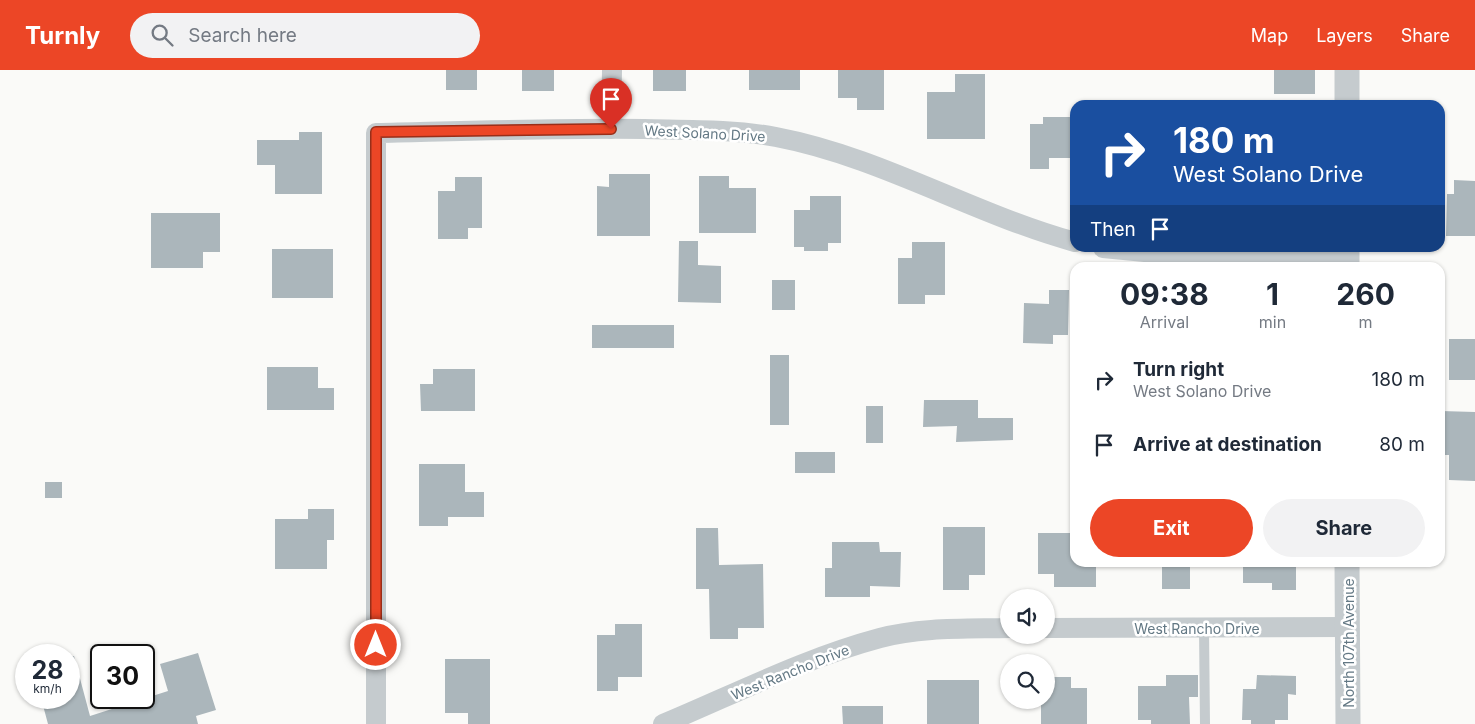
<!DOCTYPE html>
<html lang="en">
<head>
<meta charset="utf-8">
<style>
	:root { --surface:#fff; --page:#f2f2f3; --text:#1f2937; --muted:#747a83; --accent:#ec4626 }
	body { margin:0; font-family:Inter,sans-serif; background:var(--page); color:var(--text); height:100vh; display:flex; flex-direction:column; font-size:19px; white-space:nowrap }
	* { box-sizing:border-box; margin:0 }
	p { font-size:16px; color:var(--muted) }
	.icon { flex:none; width:28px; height:28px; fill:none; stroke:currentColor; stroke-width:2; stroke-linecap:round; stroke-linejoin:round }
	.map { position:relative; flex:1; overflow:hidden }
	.side { position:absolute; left:1070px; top:192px; width:375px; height:305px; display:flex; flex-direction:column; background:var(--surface); border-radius:15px; box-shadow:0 1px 4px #0004 }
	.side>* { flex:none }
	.hud { position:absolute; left:1070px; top:30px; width:375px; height:152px; border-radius:15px; box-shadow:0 1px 4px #0004; background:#1a4fa0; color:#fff; overflow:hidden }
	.controls { position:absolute; left:1000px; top:519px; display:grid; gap:10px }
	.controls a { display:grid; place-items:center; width:55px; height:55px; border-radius:50%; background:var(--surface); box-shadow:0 1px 4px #0004; font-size:25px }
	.speed { position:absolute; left:15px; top:574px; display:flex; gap:10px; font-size:25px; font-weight:700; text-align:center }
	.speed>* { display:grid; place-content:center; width:65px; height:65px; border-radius:50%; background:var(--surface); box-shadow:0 1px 4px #0004; line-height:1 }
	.speed small { font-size:12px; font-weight:400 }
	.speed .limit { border:2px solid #111; border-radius:8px; background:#fff; color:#111 }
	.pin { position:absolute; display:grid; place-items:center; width:42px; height:42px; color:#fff; margin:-51px -21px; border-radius:50% 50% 50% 0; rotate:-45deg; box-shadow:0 0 5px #0007 }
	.pin .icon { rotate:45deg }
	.me { position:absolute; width:55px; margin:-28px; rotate:0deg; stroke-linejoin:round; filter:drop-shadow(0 0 4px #0008) }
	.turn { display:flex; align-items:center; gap:18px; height:105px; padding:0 20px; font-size:22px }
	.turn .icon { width:65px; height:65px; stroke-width:2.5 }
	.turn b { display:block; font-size:35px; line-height:42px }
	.then { display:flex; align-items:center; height:48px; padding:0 20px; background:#0003; gap:10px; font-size:19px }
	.eta { display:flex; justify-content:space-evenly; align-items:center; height:85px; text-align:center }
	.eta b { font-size:30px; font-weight:700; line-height:35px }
	.primary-button { display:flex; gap:10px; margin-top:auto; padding:10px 20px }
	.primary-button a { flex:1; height:58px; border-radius:30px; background:var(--accent); color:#fff; font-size:20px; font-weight:700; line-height:58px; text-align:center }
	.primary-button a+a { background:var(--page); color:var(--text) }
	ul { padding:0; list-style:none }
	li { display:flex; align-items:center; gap:15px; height:65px; padding:0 20px }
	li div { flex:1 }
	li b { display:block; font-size:19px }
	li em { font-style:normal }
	header { display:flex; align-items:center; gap:30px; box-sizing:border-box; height:70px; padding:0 25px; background:var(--accent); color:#fff }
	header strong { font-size:24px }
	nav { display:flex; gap:28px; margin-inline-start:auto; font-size:18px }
	.search { width:350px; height:45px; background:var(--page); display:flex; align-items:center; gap:12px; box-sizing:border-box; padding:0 18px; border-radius:28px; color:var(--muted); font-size:19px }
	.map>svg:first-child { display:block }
	.building { fill:#abb6bb }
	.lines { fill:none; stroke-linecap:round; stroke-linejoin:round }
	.service { stroke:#c5cbce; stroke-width:10 }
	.minor { stroke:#c5cbce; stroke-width:20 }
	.tertiary { stroke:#c5cbce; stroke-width:25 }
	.route-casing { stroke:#992e19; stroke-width:12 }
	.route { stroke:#ec4626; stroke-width:9 }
	.labels { text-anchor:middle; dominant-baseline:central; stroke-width:5; stroke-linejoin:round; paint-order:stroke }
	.street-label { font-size:14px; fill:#637884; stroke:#fff }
</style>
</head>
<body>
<header>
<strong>Turnly</strong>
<div class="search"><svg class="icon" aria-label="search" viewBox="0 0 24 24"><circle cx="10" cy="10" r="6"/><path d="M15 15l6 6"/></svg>Search here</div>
<nav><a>Map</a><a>Layers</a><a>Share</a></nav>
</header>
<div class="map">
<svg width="1475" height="654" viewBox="0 0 1475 654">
	<rect width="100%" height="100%" fill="#fafaf8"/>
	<g class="building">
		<rect x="446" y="0" width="31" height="20"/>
		<rect x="522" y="0" width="32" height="21"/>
		<rect x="653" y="0" width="33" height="21"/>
		<rect x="749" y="0" width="51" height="20"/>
		<polygon points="838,0 884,0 884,40 857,40 857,28 838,28"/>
		<rect x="1274" y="0" width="41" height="24"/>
		<polygon points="955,4 985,4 985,69 927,69 927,22 955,22"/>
		<polygon points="1043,47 1075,47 1075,88 1049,88 1049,99 1030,99 1030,54 1043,54"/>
		<polygon points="299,62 322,62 322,124 275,124 275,95 257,95 257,70 299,70"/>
		<polygon points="609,104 650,104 650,166 597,166 597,116 609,117"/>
		<polygon points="699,106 729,106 729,118 756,118 756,163 699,163"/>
		<polygon points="455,107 482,107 482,158 468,158 468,169 438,169 438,121 455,121"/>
		<polygon points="1454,110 1475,111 1475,166 1446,166 1447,124 1454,124"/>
		<polygon points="810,126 841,126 841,173 828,173 828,181 804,181 804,177 794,177 794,140 810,140"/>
		<polygon points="151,143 220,143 220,182 203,182 203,198 151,198"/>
		<polygon points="679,171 698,171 698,195 721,196 721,233 678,232"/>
		<polygon points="912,172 945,172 945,225 925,225 925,234 898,234 898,188 912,188"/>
		<rect x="272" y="179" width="61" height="49"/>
		<rect x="772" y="210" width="23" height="30"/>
		<polygon points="1049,220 1069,220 1068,265 1053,265 1053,274 1023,273 1024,233 1049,234"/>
		<rect x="592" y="255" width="82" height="23"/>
		<rect x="1449" y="269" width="26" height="41"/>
		<rect x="770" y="285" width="19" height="70"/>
		<polygon points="267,297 318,297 318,318 334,318 334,340 267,340"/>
		<polygon points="433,299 475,299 475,341 421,341 420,314 433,314"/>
		<polygon points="924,330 978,330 978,348 1013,348 1013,370 956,372 957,356 923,357"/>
		<rect x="866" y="336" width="17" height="37"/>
		<polygon points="1441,341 1475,342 1475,411 1449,410 1449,385 1440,385"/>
		<rect x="795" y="382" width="40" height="21"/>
		<polygon points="419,394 465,394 465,422 484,422 484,447 448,447 448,456 419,456"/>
		<rect x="45" y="412" width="17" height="16"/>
		<polygon points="308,439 334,439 334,470 327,470 327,499 275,499 275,449 308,449"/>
		<polygon points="943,457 985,457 985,505 969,505 969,520 943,520"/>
		<polygon points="696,458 718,458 719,495 763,494 764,558 738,558 738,569 710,569 709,519 696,519"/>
		<polygon points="1038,463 1075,463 1075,492 1096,492 1096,517 1054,517 1054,504 1038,504"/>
		<polygon points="832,472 879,472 880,482 901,482 900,517 870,516 870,527 825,527 825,498 832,498"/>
		<rect x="1162" y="492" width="28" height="27"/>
		<polygon points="1243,492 1296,492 1296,520 1272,520 1272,513 1243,513"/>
		<polygon points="615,554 642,554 642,607 618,607 618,621 597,621 597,565 615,565"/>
		<polygon points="198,583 216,640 196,646 198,654 48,654 41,628 69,628 69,587 74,586 90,646 168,621 160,594"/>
		<polygon points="445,589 490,589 490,654 468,654 468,643 445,643"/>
		<polygon points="1166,605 1198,605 1198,627 1189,627 1190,654 1151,654 1151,650 1138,650 1138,616 1166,616"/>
		<polygon points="1257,605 1296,606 1296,625 1288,624 1288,650 1275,650 1275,654 1251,654 1251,650 1242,650 1243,619 1256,619"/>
		<polygon points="1046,607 1071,607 1071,618 1087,618 1087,654 1041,654 1041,630 1046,630"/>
		<rect x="927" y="610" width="52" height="44"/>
		<polygon points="842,636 883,636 883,654 843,654"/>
	</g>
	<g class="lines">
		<polyline class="service" points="1204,559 1205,654"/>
		<g class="minor">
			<polyline points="611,59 612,0"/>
			<polyline points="1103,178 1176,185 1347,187"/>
			<polyline points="1046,558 1347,557"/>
			<path d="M376 654V63C465 61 555 58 644 59 688 60 733 59 776 67 881 87 973 144 1075 172"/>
			<path d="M663 654C735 624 805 588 880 568 921 557 966 559 1009 558"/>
		</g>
		<g class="tertiary">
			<polyline points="1347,35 1347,0"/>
			<polyline points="1347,178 1347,198"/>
			<polyline points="1347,492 1348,654"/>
		</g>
	</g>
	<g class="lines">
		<defs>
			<polyline id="route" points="376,575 376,62 611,59"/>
		</defs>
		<use href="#route" class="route-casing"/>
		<use href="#route" class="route"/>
	</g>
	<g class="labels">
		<g class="street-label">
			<text transform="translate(705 63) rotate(3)">West Solano Drive</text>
			<text x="1197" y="558">West Rancho Drive</text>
			<text transform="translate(1348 573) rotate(-90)">North 107th Avenue</text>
			<text transform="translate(790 602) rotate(-22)">West Rancho Drive</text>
		</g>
	</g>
</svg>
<div class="controls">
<a><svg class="icon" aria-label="sound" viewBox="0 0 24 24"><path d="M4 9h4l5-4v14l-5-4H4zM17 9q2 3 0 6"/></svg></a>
<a><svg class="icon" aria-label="search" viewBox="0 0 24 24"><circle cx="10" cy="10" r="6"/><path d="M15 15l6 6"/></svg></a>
</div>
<div class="speed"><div>28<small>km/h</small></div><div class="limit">30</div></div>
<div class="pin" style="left:611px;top:59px;background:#d93025"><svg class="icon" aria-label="arrive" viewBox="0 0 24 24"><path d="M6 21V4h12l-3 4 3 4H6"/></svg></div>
<svg class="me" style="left:376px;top:575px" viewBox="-20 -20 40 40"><circle r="17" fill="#ec4626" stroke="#fff" stroke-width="3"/><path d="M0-11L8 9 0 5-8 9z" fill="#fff"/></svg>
<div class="hud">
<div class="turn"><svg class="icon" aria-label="right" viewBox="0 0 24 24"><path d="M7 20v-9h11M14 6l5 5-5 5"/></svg><div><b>180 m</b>West Solano Drive</div></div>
<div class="then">Then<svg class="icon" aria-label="arrive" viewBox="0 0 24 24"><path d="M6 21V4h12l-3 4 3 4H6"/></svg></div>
</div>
<section class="side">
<div class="eta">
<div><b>09:38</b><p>Arrival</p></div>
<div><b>1</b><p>min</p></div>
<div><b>260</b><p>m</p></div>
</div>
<ul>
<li><svg class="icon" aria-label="right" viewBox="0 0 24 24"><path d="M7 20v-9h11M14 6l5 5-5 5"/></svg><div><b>Turn right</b><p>West Solano Drive</p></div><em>180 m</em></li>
<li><svg class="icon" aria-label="arrive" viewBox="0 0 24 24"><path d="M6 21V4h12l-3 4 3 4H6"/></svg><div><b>Arrive at destination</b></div><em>80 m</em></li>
</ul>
<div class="primary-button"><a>Exit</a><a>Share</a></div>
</section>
</div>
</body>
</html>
